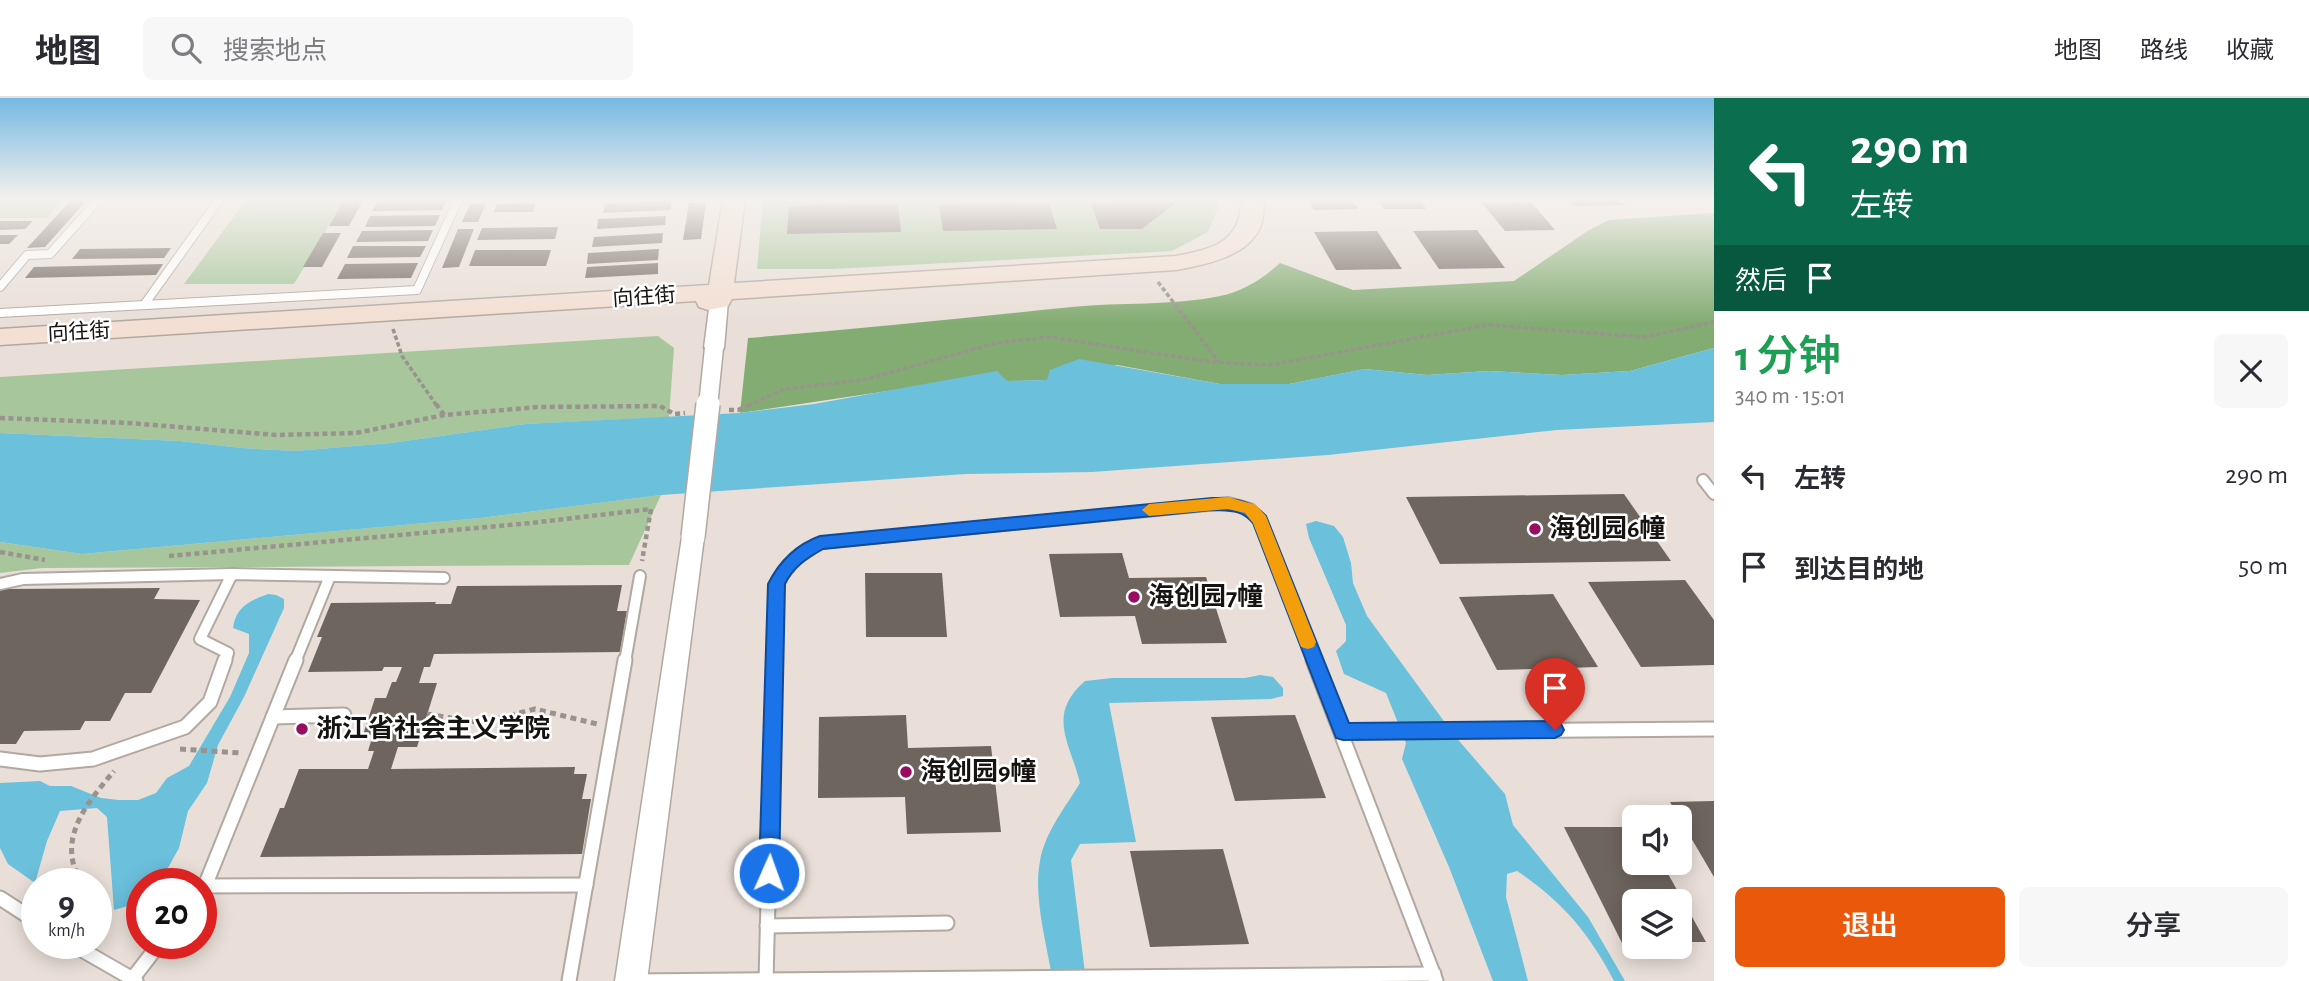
<!DOCTYPE html>
<html lang="zh">
<head>
<meta charset="utf-8">
<style>
	:root { --surface:#fff; --page:#f7f7f7; --text:#2b2b33; --muted:#7c7c81; --line:#e1e1e2; --accent:#ea580c }
	body { margin:0; font-family:"Alegreya Sans","Noto Sans SC",sans-serif; background:var(--page); color:var(--text); height:100vh; display:flex; flex-direction:column; font-size:26px; white-space:nowrap }
	* { box-sizing:border-box; margin:0 }
	p { font-size:23px; color:var(--muted) }
	.icon { flex:none; width:38px; height:38px; fill:none; stroke:currentColor; stroke-width:2; stroke-linecap:round; stroke-linejoin:round }
	.map { position:relative; flex:1; overflow:hidden }
	.panel { display:flex; flex-direction:column; background:var(--surface); width:595px }
	.panel>* { flex:none }
	.banner { background:#0b6e4f; color:#fff; overflow:hidden }
	.buttons { position:absolute; left:1622px; top:707px; display:grid; gap:14px }
	.buttons a { display:grid; place-items:center; width:70px; height:70px; border-radius:10px; background:var(--surface); box-shadow:0 4px 18px #0003; font-size:35px }
	.speed { position:absolute; left:21px; top:770px; display:flex; gap:14px; font-size:35px; font-weight:700; text-align:center }
	.speed>* { display:grid; place-content:center; width:91px; height:91px; border-radius:50%; background:var(--surface); box-shadow:0 4px 18px #0003; line-height:1 }
	.speed small { font-size:18px; font-weight:400 }
	.speed .limit { border:10px solid #d22; background:#fff; color:#111 }
	.pin { position:absolute; display:grid; place-items:center; width:60px; height:60px; color:#fff; margin:-72px -30px; border-radius:50% 50% 50% 0; rotate:-45deg; box-shadow:0 0 7px #0007 }
	.pin .icon { rotate:45deg }
	.me { position:absolute; width:77px; margin:-38px; rotate:2deg; stroke-linejoin:round; filter:drop-shadow(0 0 5px #0008) }
	.turn { display:flex; align-items:center; gap:24px; height:147px; padding:0 21px; font-size:32px }
	.turn .icon { width:91px; height:91px; stroke-width:2.5 }
	.turn b { display:block; font-size:49px; line-height:60px }
	.then { display:flex; align-items:center; height:66px; padding:0 21px; background:#0003; gap:14px; font-size:26px }
	.round { display:grid; place-items:center; flex:none; width:74px; height:74px; border-radius:10px; background:var(--page) }
	.headline { display:flex; align-items:center; justify-content:space-between; height:119px; padding:0 21px }
	h1 { font-size:42px; font-weight:600; line-height:52px; color:#1e9e55 }
	.action { display:flex; gap:14px; margin-top:auto; padding:14px 21px }
	.action a { flex:1; height:80px; border-radius:10px; background:var(--accent); color:#fff; font-size:28px; font-weight:600; line-height:80px; text-align:center }
	.action a+a { background:var(--page); color:var(--text) }
	ul { padding:0; list-style:none }
	li { display:flex; align-items:center; gap:21px; height:91px; padding:0 21px }
	li div { flex:1 }
	li b { display:block; font-size:26px }
	li em { font-style:normal }
	header { display:flex; align-items:center; gap:42px; box-sizing:border-box; height:98px; padding:0 35px; background:var(--surface); border-bottom:2px solid var(--line) }
	header strong { font-size:33px }
	nav { display:flex; gap:38px; margin-inline-start:auto; font-size:24px }
	.search { width:490px; height:63px; background:var(--page); display:flex; align-items:center; gap:18px; box-sizing:border-box; padding:0 24px; border-radius:10px; color:var(--muted); font-size:26px }
	main { display:flex; flex:1; min-height:0 }
	.map>svg:first-child { display:block }
	.green { fill:#a7c69c }
	.forest { fill:#83ac73 }
	.water { fill:#6bc0dc }
	.building { fill:#6e655f }
	.lines { fill:none; stroke-linecap:round; stroke-linejoin:round }
	.lane-far2-casing { stroke:#b1a8a1; stroke-width:10 }
	.lane-far1-casing { stroke:#b1a8a1; stroke-width:14 }
	.lane-casing { stroke:#b1a8a1; stroke-width:17 }
	.street-casing { stroke:#b1a8a1; stroke-width:3 }
	.secondary-casing { stroke:#b1a8a1; stroke-width:3 }
	.path-far2 { stroke:#99928d; stroke-width:3.5; stroke-dasharray:4.5 2.5; stroke-linecap:butt }
	.path-far1 { stroke:#99928d; stroke-width:4.5; stroke-dasharray:5 3.5; stroke-linecap:butt }
	.path { stroke:#99928d; stroke-width:5; stroke-dasharray:6 4.5; stroke-linecap:butt }
	.lane-far2 { stroke:#fff; stroke-width:8 }
	.lane-far1 { stroke:#fff; stroke-width:10 }
	.lane { stroke:#fff; stroke-width:13 }
	.street { fill:#fff; fill-rule:evenodd }
	.secondary { fill:#f3dfd3; fill-rule:evenodd }
	.street-bridge-far1-casing { stroke:#b1a8a1; stroke-width:21; stroke-linecap:butt }
	.street-bridge-casing { stroke:#b1a8a1; stroke-width:26; stroke-linecap:butt }
	.street-bridge-far1 { stroke:#fff; stroke-width:18 }
	.street-bridge { stroke:#fff; stroke-width:23 }
	.route { fill:#1a73e8; stroke:#114b97; stroke-width:2 }
	.slow { fill:#f59e0b }
	.poi-dot { fill:#980d61; stroke:#fff; stroke-width:2.5 }
	.labels { text-anchor:middle; dominant-baseline:central; stroke-width:5; stroke-linejoin:round; paint-order:stroke }
	.far-street-label { font-size:21px; fill:#161311; stroke:#fff }
	.poi-label { font-size:26px; font-weight:bold; fill:#161311; stroke:#fff; text-anchor:start }
</style>
</head>
<body>
<header>
<strong>地图</strong>
<div class="search"><svg class="icon" aria-label="search" viewBox="0 0 24 24"><circle cx="10" cy="10" r="6"/><path d="M15 15l6 6"/></svg>搜索地点</div>
<nav><a>地图</a><a>路线</a><a>收藏</a></nav>
</header>
<main>
<div class="map">
<svg width="1714" height="883" viewBox="0 0 1714 883">
	<rect width="100%" height="100%" fill="#e9dfd8"/>
	<g class="green">
		<polygon points="0,102 64,102 47,120 0,120"/>
		<polygon points="246,102 344,102 294,186 184,186"/>
		<polygon points="763,102 1217,102 1219,107 1208,134 1172,153 832,171 757,171"/>
		<polygon points="658,238 674,250 669,319 525,326 391,345 295,353 242,350 180,343 0,335 0,279"/>
		<polygon points="661,397 629,467 42,470 0,475 0,444 82,456 481,420"/>
	</g>
	<path class="forest" d="M1714 115V250L1630 273 1562 277 1489 273 1427 277 1365 271 1289 286H1220L1117 267 1047 282 941 285 740 315 748 240C856 231 964 220 1072 209 1121 204 1171 208 1220 198 1242 194 1264 180 1280 165L1353 192 1514 183 1589 132 1609 122Z"/>
	<g class="water">
		<polygon points="1714,250 1714,324 1557,332 1328,357 1092,374 966,376 661,397 481,420 82,456 0,444 0,335 180,343 242,350 295,353 391,345 525,326 740,315 814,306 997,273 1007,283 1047,282 1050,272 1079,261 1220,286 1289,286 1364,271 1427,277 1489,273 1562,277 1630,273"/>
		<path d="M1316 423 1334 428 1343 439 1351 465 1353 485 1367 518 1454 637 1505 696 1513 727 1588 819 1625 883H1614C1589 835 1562 803 1517 773L1507 776 1506 799 1528 883H1493L1449 769 1402 661 1406 645 1386 595 1344 576 1336 553 1346 543V527L1309 440 1306 426Z"/>
		<path d="M268 496 276 497 284 501V510L244 599 218 647 207 685 188 713 179 750 159 786H142V804L114 812 107 719 97 710 60 713 47 743 35 785 8 766 0 750V685L40 683 50 688H71L101 700 119 702H138L156 695 167 680 189 668 230 599 249 555V536L233 530C236 509 249 503 268 496Z"/>
		<path d="M1260 577 1273 579 1283 590V598L1271 601 1109 605 1136 744 1080 746 1071 762 1086 883H1053C1047 848 1033 798 1040 763 1045 734 1065 710 1080 685 1070 644 1046 617 1085 583L1112 580H1245Z"/>
	</g>
	<g class="building">
		<polygon points="71,102 87,102 45,149 27,150"/>
		<polygon points="344,102 363,102 349,128 329,128"/>
		<polygon points="378,102 447,102 442,112 372,113"/>
		<polygon points="671,102 671,112 603,115 605,106"/>
		<polygon points="1117,102 1179,102 1142,131 1100,131 1091,105 1112,105"/>
		<polygon points="1308,102 1352,102 1358,111 1314,112"/>
		<polygon points="1377,102 1420,102 1426,111 1384,111"/>
		<polygon points="1569,102 1619,102 1625,107 1575,108"/>
		<polygon points="1005,104 1049,105 1057,131 943,133 939,107"/>
		<polygon points="1531,104 1555,132 1505,133 1482,105"/>
		<polygon points="486,105 478,124 462,124 470,106"/>
		<polygon points="536,105 533,114 494,114 497,106"/>
		<polygon points="689,105 706,105 701,141 683,142"/>
		<polygon points="833,106 898,107 901,134 787,136 789,109"/>
		<polygon points="440,117 435,128 365,129 370,118"/>
		<polygon points="666,118 665,127 597,131 598,121"/>
		<polygon points="0,123 33,123 25,131 0,132"/>
		<polygon points="558,129 555,141 477,142 482,130"/>
		<polygon points="458,131 474,131 459,169 442,170"/>
		<polygon points="433,132 428,143 356,144 362,133"/>
		<polygon points="1477,132 1505,170 1439,171 1413,133"/>
		<polygon points="1377,133 1402,171 1336,172 1314,134"/>
		<polygon points="323,135 341,135 322,169 303,169"/>
		<polygon points="663,135 662,145 592,149 594,139"/>
		<polygon points="0,137 18,137 9,146 0,146"/>
		<polygon points="353,148 426,148 420,159 347,160"/>
		<polygon points="171,150 164,160 72,161 80,151"/>
		<polygon points="659,151 658,162 587,166 588,155"/>
		<polygon points="475,152 551,152 546,168 469,168"/>
		<polygon points="418,165 411,180 337,181 345,166"/>
		<polygon points="658,165 658,176 585,180 587,169"/>
		<polygon points="163,166 156,177 25,180 34,169"/>
		<polygon points="1624,396 1671,463 1440,466 1406,399"/>
		<polygon points="1122,455 1129,480 1206,479 1227,545 1142,546 1135,518 1060,519 1049,456"/>
		<polygon points="865,475 942,475 947,539 866,539"/>
		<polygon points="1685,482 1714,522 1714,567 1641,569 1588,484"/>
		<polygon points="622,487 617,513 627,513 620,554 434,556 430,569 424,569 419,585 437,585 417,649 398,649 391,671 575,669 574,676 587,676 582,701 591,701 582,756 260,759 280,710 284,710 299,671 368,671 374,653 368,653 373,637 363,637 375,600 386,600 392,584 396,584 402,569 384,569 382,573 308,574 322,539 317,539 331,505 436,504 435,506 451,506 457,488"/>
		<polygon points="160,490 154,501 200,502 151,595 125,595 110,623 85,623 80,632 24,633 16,646 0,646 0,491"/>
		<polygon points="1553,496 1598,569 1497,572 1459,499"/>
		<polygon points="906,617 908,650 991,648 1001,734 907,736 905,699 818,700 819,619"/>
		<polygon points="1295,617 1326,700 1235,703 1211,619"/>
		<polygon points="1714,703 1714,779 1670,704"/>
		<polygon points="1564,729 1634,729 1634,765 1662,765 1706,844 1680,844 1680,803 1634,803 1634,845 1622,845"/>
		<polygon points="1223,751 1249,846 1150,849 1130,753"/>
	</g>
	<g class="lines">
		<defs>
			<g id="lane-far2">
				<polyline points="0,189 27,157 50,156 98,102"/>
				<polyline points="144,207 219,102"/>
				<polyline points="0,215 417,192 458,102"/>
			</g>
			<g id="lane-far1">
				<polyline points="1703,382 1714,396"/>
				<polyline points="0,486 23,481 232,476 444,480"/>
				<polyline points="225,564 228,555 200,541 232,476"/>
				<polyline points="295,564 330,478"/>
				<polyline points="625,564 640,478"/>
				<polyline points="774,564 776,486 795,462 820,445 1228,405 1250,411 1260,422 1314,564"/>
			</g>
			<g id="lane">
				<polyline points="1313,562 1436,883"/>
				<polyline points="273,619 344,617"/>
				<polyline points="1343,634 1714,631"/>
				<polyline points="0,661 40,666 93,661 185,629 210,604 225,562"/>
				<polyline points="205,788 296,562"/>
				<polyline points="201,792 205,788 586,787"/>
				<polyline points="0,800 37,824"/>
				<polyline points="767,828 947,825"/>
				<polyline points="70,845 136,883"/>
				<polyline points="133,880 160,845"/>
				<polyline points="569,883 625,562"/>
				<polyline points="634,883 1434,876"/>
				<polyline points="766,883 774,562"/>
			</g>
			<g id="street">
				<polygon points="719,197 728,203 724,250 721,254 707,254 704,250 710,203"/>
				<polygon points="693,430 701,433 704,439 647,883 615,883 682,439 685,433"/>
			</g>
			<path id="secondary" d="M723 102H745L734 185 1176 158C1213 151 1241 144 1241 102H1263C1270 153 1216 165 1176 172L732 201 728 208 708 212 699 209 696 203 0 247V231L709 187Z"/>
		</defs>
		<use href="#lane-far2" class="lane-far2-casing"/>
		<use href="#lane-far1" class="lane-far1-casing"/>
		<use href="#lane" class="lane-casing"/>
		<use href="#street" class="street-casing"/>
		<use href="#secondary" class="secondary-casing"/>
		<g class="path-far2">
			<polyline points="1158,184 1218,263"/>
			<polyline points="393,231 402,258 437,308"/>
			<polyline points="748,308 784,291 863,282 996,245 1049,239 1210,264 1270,267 1487,227 1645,239 1714,224"/>
		</g>
		<g class="path-far1">
			<polyline points="436,306 444,317"/>
			<polyline points="729,312 738,312 752,306"/>
			<polyline points="0,320 129,325 276,337 356,335 444,317 539,309 660,308 674,316 685,315"/>
			<polyline points="0,454 45,462"/>
			<polyline points="169,458 531,425 651,411 642,463"/>
		</g>
		<g class="path">
			<polyline points="427,616 481,625 535,611 597,626"/>
			<polyline points="180,651 241,655"/>
			<path d="M75 786 78 778C58 738 89 703 114 673"/>
		</g>
		<use href="#lane-far2" class="lane-far2"/>
		<use href="#lane-far1" class="lane-far1"/>
		<use href="#lane" class="lane"/>
		<use href="#street" class="street"/>
		<use href="#secondary" class="secondary"/>
		<defs>
			<polyline id="street-bridge-far1" points="708,308 714,250"/>
			<polyline id="street-bridge" points="693,439 708,306"/>
		</defs>
		<use href="#street-bridge-far1" class="street-bridge-far1-casing"/>
		<use href="#street-bridge" class="street-bridge-casing"/>
		<use href="#street-bridge-far1" class="street-bridge-far1"/>
		<use href="#street-bridge" class="street-bridge"/>
	</g>
	<linearGradient id="sky" x2="0" y2="1"><stop stop-color="#76b9e3"/><stop offset="0.45" stop-color="#f5f1ed"/><stop offset="1" stop-color="#f5f1ed" stop-opacity="0"/></linearGradient>
	<rect width="1714" height="225" fill="url(#sky)"/>
	<path class="route" d="M1212 400C1234 401 1250 401 1266 418L1349 625 1555 623 1561 626 1564 632 1561 637 1555 640 1343 642 1336 640 1253 425C1241 411 1230 413 1212 412L823 451C807 460 793 469 785 486L779 775 776 782 769 785 762 782 759 775 768 486C779 464 795 447 820 438Z"/>
	<polygon class="slow" points="1228,399 1256,407 1266,418 1316,544 1314,549 1308,551 1301,549 1253,425 1245,415 1228,411 1149,418 1142,412 1149,406"/>
	<g class="poi-dot">
		<circle cx="1535" cy="431" r="7"/>
		<circle cx="1134" cy="499" r="7"/>
		<circle cx="302" cy="631" r="7"/>
		<circle cx="906" cy="674" r="7"/>
	</g>
	<g class="labels">
		<g class="far-street-label">
			<text transform="translate(644 199) rotate(-4)">向往街</text>
			<text transform="translate(79 234) rotate(-3)">向往街</text>
		</g>
		<g class="poi-label">
			<text x="1549" y="431">海创园6幢</text>
			<text x="1148" y="499">海创园7幢</text>
			<text x="316" y="631">浙江省社会主义学院</text>
			<text x="920" y="674">海创园9幢</text>
		</g>
	</g>
</svg>
<div class="buttons">
<a><svg class="icon" aria-label="sound" viewBox="0 0 24 24"><path d="M4 9h4l5-4v14l-5-4H4zM17 9q2 3 0 6"/></svg></a>
<a><svg class="icon" aria-label="layers" viewBox="0 0 24 24"><path d="M12 4l9 5-9 5-9-5zM3 14l9 5 9-5"/></svg></a>
</div>
<div class="speed"><div>9<small>km/h</small></div><div class="limit">20</div></div>
<div class="pin" style="left:1555px;top:632px;background:#d93025"><svg class="icon" aria-label="arrive" viewBox="0 0 24 24"><path d="M6 21V4h12l-3 4 3 4H6"/></svg></div>
<svg class="me" style="left:769px;top:775px" viewBox="-20 -20 40 40"><circle r="17" fill="#1a73e8" stroke="#fff" stroke-width="3"/><path d="M0-11L8 9 0 5-8 9z" fill="#fff"/></svg>
</div>
<section class="panel">
<div class="banner">
<div class="turn"><svg class="icon" aria-label="left" viewBox="0 0 24 24"><path d="M17 20v-9H6M10 6l-5 5 5 5"/></svg><div><b>290 m</b>左转</div></div>
<div class="then">然后<svg class="icon" aria-label="arrive" viewBox="0 0 24 24"><path d="M6 21V4h12l-3 4 3 4H6"/></svg></div>
</div>
<div class="headline"><div><h1>1 分钟</h1><p>340 m · 15:01</p></div><a class="round"><svg class="icon" aria-label="close" viewBox="0 0 24 24"><path d="M6 6l12 12M18 6L6 18"/></svg></a></div>
<ul>
<li><svg class="icon" aria-label="left" viewBox="0 0 24 24"><path d="M17 20v-9H6M10 6l-5 5 5 5"/></svg><div><b>左转</b></div><em>290 m</em></li>
<li><svg class="icon" aria-label="arrive" viewBox="0 0 24 24"><path d="M6 21V4h12l-3 4 3 4H6"/></svg><div><b>到达目的地</b></div><em>50 m</em></li>
</ul>
<div class="action"><a>退出</a><a>分享</a></div>
</section>
</main>
</body>
</html>
